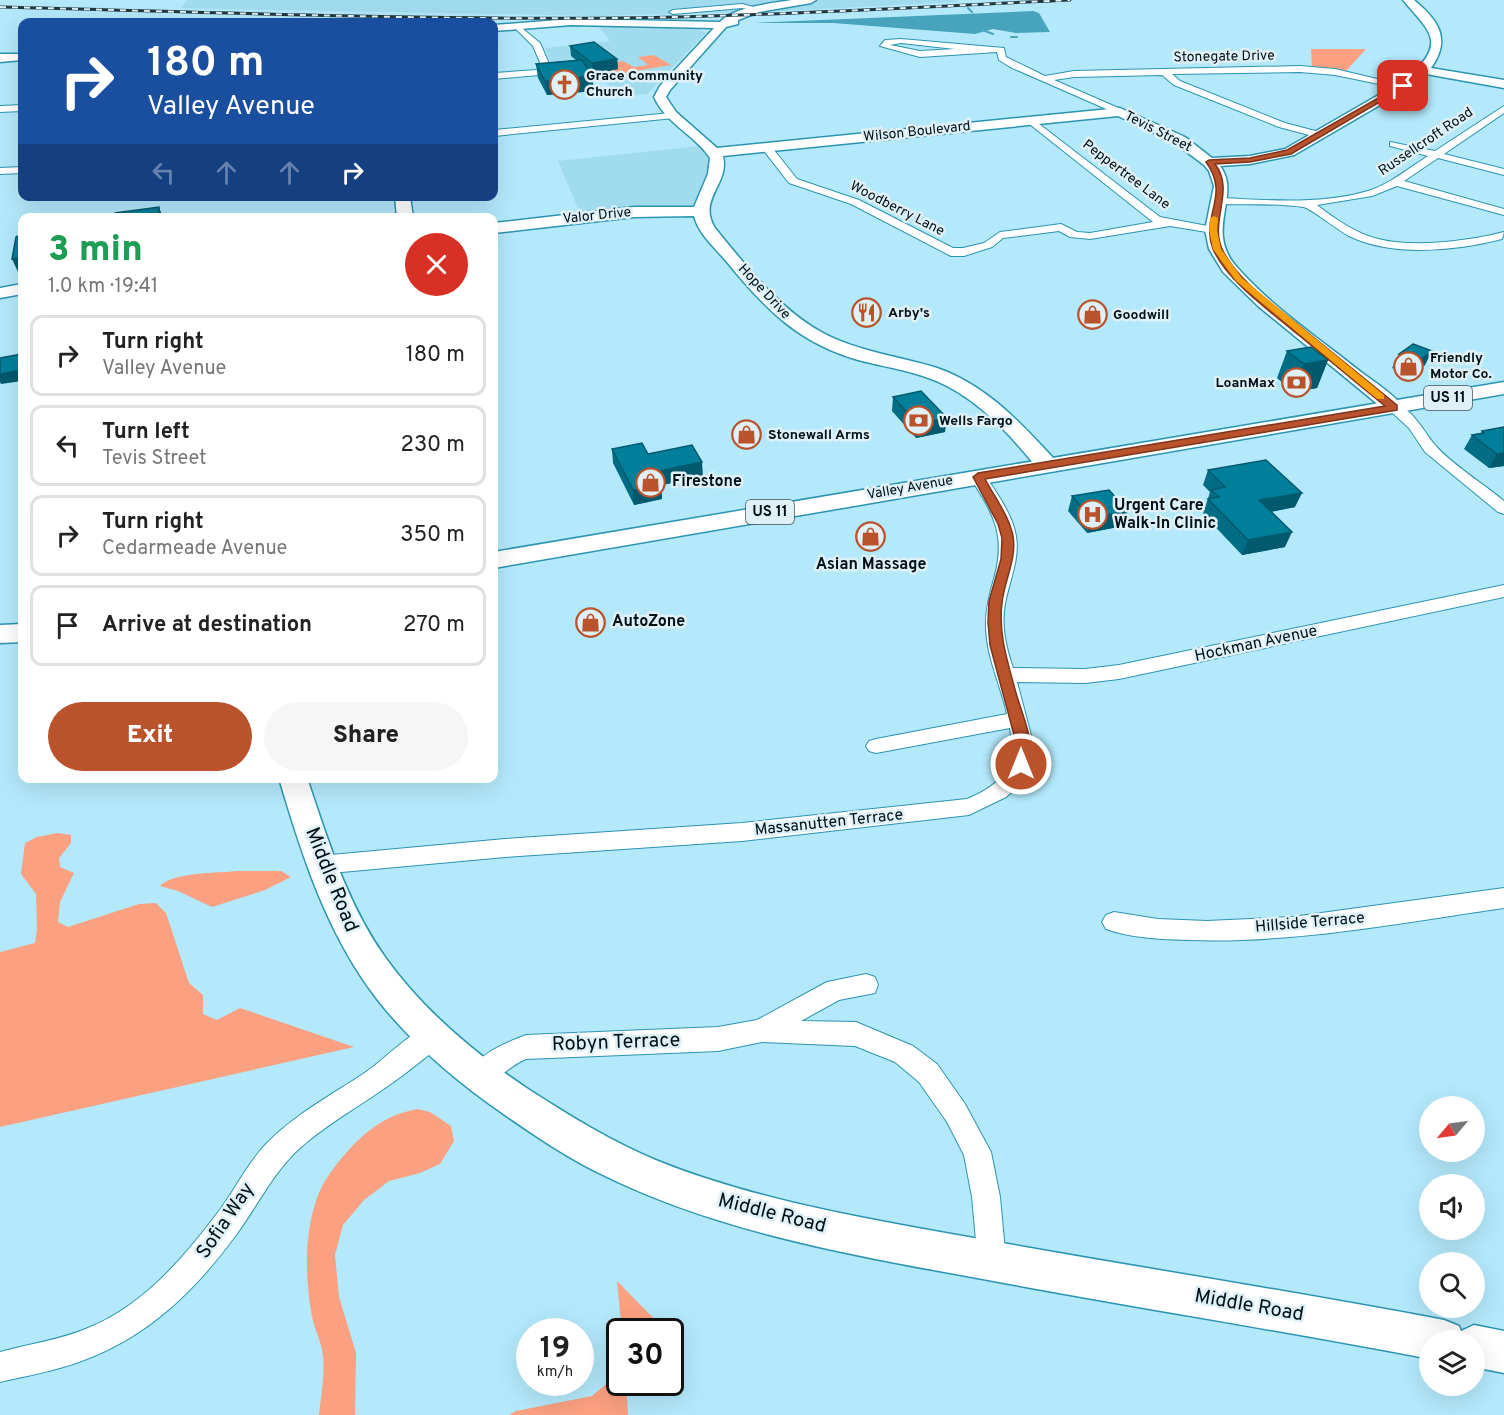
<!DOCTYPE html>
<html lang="en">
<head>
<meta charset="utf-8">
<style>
	:root { --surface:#fff; --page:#f6f6f6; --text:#222; --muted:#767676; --line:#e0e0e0; --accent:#ba532c }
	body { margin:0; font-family:Overpass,sans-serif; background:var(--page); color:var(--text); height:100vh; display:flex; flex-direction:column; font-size:22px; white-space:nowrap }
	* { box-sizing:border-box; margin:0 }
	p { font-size:20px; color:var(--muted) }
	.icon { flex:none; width:33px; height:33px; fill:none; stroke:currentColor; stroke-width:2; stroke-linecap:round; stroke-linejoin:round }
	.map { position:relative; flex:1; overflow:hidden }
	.panel { position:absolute; left:18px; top:213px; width:480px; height:570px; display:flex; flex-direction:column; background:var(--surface); border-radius:12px; box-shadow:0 6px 24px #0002 }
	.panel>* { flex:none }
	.top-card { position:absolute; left:18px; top:18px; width:480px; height:183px; border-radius:12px; box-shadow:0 6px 24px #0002; background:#1a4fa0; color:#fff; overflow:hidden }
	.needle { width:39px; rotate:241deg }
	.controls { position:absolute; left:1419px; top:1096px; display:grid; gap:12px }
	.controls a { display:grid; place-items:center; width:66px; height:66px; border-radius:50%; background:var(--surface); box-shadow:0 6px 24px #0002; font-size:30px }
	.speed { position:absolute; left:516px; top:1318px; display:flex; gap:12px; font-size:30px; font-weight:700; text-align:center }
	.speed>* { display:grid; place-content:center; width:78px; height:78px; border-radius:50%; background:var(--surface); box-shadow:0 6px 24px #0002; line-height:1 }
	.speed small { font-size:15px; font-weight:400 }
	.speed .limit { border:3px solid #111; border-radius:9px; background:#fff; color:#111 }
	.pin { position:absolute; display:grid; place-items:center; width:51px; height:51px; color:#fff; margin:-26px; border-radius:12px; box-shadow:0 3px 9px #0006 }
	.me { position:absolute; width:66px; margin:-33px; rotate:0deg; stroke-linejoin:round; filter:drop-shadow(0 0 4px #0008) }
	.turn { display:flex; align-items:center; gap:21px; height:126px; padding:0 30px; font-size:27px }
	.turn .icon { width:78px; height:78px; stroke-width:2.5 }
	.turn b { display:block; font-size:42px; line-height:51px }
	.lanes { display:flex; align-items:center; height:57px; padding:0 30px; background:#0003; justify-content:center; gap:30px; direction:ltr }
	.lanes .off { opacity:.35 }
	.round { display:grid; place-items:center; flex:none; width:63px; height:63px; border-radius:32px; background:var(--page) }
	.overview { display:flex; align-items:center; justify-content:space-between; height:102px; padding:0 30px }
	h1 { font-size:36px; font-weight:800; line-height:45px; color:#1e9e55 }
	.primary-button { display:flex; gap:12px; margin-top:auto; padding:12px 30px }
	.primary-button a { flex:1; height:69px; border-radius:36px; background:var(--accent); color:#fff; font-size:24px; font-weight:800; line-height:69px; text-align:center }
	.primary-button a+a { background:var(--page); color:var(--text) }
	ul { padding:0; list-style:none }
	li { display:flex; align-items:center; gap:18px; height:81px; margin:0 12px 9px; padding:0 18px; border:3px solid var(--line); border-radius:12px }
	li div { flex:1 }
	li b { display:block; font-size:22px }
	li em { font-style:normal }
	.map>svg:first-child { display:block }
	.built { fill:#a1dcee }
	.green { fill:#fba081 }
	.water { fill:#48a3bd }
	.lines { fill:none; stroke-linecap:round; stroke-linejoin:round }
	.stream { stroke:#48a3bd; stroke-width:2 }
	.street-casing { stroke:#2b94b0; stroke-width:2 }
	.secondary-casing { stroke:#2b94b0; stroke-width:3 }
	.primary-casing { stroke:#2b94b0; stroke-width:3 }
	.street { fill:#fff; fill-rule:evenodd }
	.secondary { fill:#fff; fill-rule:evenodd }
	.primary { fill:#fff; fill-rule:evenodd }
	.rail-casing { stroke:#213840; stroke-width:3 }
	.rail { stroke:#dff0f6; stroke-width:2; stroke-dasharray:6; stroke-linecap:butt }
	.wall { fill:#006d84 }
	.shaded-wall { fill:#00596c }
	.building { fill:#007f9a; stroke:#00596c; stroke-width:1.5 }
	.route { fill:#ba532c; stroke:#79361d; stroke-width:1.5 }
	.slow { fill:#f59e0b }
	.labels { text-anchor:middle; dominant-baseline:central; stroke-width:5; stroke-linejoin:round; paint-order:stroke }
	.far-street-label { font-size:14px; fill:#001016; stroke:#dff0f6 }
	.far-poi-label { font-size:14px; font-weight:bold; fill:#001016; stroke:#dff0f6; text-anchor:start }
	.shield { fill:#dff0f6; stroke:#435359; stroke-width:1.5 }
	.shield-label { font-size:15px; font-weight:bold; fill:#001016 }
	.poi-label { font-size:16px; font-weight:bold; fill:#001016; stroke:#dff0f6; text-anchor:start }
	.street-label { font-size:16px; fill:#001016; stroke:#dff0f6 }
	.near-street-label { font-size:20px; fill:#001016; stroke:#dff0f6 }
</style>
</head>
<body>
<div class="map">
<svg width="1504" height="1415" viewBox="0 0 1504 1415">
	<rect width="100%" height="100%" fill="#b3e9fb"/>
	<g class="built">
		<polygon points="187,0 957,0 958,2 782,11 596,16 181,8"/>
		<polygon points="599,27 698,28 706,33 647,94 624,96 582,66 553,68 545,48 610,41"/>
		<polygon points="700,146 708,155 709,171 695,204 685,208 580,213 558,161"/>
	</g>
	<g class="green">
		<polygon points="1311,49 1366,49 1346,71 1312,66"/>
		<polygon points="654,55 671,65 613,75 608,71 617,69 609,63 623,61 634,67 648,65 638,57"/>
		<polygon points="58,833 71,835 71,843 59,858 60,867 74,873 60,902 58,922 68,927 139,904 156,903 166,913 189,983 203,995 203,1014 217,1020 240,1008 354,1047 0,1127 0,952 35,943 37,929 36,894 21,874 25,843 37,837"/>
		<path d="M238 871H281L291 877 265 890 212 907 178 891 160 886C173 872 218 873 238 871Z"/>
		<path d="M418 1109 430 1112 451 1126 454 1141 440 1164 420 1173 389 1181 364 1200 343 1225 335 1255 339 1297 356 1353 355 1415H319C321 1396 325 1375 323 1356 322 1342 314 1329 312 1316 305 1279 304 1234 317 1198 323 1181 334 1167 346 1153 366 1130 388 1114 418 1109Z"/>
		<polygon points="617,1281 667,1332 622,1332"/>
		<polygon points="619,1359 620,1383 626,1383 628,1415 509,1415 516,1411 592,1396 611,1380"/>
	</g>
	<polygon class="water" points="1033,11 1039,13 1050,32 1016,33 993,29 975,34 833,23 752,23"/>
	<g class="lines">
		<g class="stream">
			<polyline points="968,8 972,12"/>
			<polyline points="985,31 993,34"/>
			<polyline points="1011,37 1017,37"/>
		</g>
		<defs>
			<g id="street">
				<polygon points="742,4 761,9 757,11 742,8 673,14 669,12 673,10"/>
				<polygon points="517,24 540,43 551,68 539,75 494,79 494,73 537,70 542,67 533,46 513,26"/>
				<path d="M901 39 1004 48 1006 57 1045 76 1074 71 1300 66 1335 69 1407 86 1403 89 1335 75 1300 72 1172 74 1180 81 1285 123 1323 133 1325 135 1320 138 1279 127 1174 85 1162 75 1074 77 1054 80 1123 110 1125 112 1120 115 1010 67 999 60 997 52 920 57 880 46 885 40ZM901 43 955 49 920 51 890 45Z"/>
				<polygon points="22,105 22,111 0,112 0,106"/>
				<path d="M1504 106V113L1444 154 1504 169V175L1438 158 1404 181 1504 209V215L1397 186 1372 196 1317 205C1335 219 1355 233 1378 239 1414 248 1469 241 1504 232L1502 239C1456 251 1392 257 1349 236 1339 231 1309 207 1303 207 1276 203 1247 205 1220 204L1215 201 1220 198C1269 200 1321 205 1368 191 1390 184 1409 168 1428 156L1390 146V142L1435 151Z"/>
				<polygon points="671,113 674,114 674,118 494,136 494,130"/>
				<polygon points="1030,117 1160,217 1213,227 1219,230 1213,233 1170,226 1090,239 1070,237 1059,231 1003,238 992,247 964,256 951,256 851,204 789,183 761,147 770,145 797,179 859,200 953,248 963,248 984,243 1000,232 1061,224 1077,232 1090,233 1153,222 1027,122 1025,120"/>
				<polygon points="22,167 22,173 0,174 0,168"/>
				<path d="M1393 403C1413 408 1423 431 1435 445 1450 463 1485 485 1504 501V514L1498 512 1425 452 1409 428 1386 407Z"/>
				<path d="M978 472 984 474C996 492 1012 513 1016 536 1020 559 1009 582 1005 604 1001 627 1006 647 1013 668L1085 669 1119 665 1504 585V597L1119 679 1085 683 1017 682 1032 739 1030 765 1019 786 1006 797 969 815 742 841 505 857 320 874 312 871 309 865 312 859 320 856 505 839 742 823 967 799C1003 784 1016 767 1010 728L876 753 869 751 866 746 869 741 876 739 1007 714C1001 686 987 658 986 629 985 611 990 593 995 575 1006 533 992 512 970 477Z"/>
				<path d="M1504 888V908C1399 923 1293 944 1187 940 1160 939 1131 938 1106 929L1102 922 1106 915 1114 912 1158 919 1207 921 1292 917Z"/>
				<path d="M866 974 875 977 878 985 875 993 839 1000 801 1021 856 1022 913 1046 937 1064 965 1104 991 1152 1000 1197 1006 1262 1002 1272 992 1276 982 1272 978 1262 972 1197 964 1155 947 1122 919 1082 895 1062 855 1046 762 1042 718 1051 526 1059C509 1066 497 1081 480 1088L471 1085 467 1076C477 1054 505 1043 526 1035L718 1027 757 1020 827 982Z"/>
				<path d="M432 1024 441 1028 445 1036C439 1049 427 1056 416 1065 380 1095 337 1116 301 1147 273 1172 258 1205 236 1235 195 1291 147 1338 79 1362 54 1371 26 1376 0 1382V1352C29 1344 60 1340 88 1328 142 1306 182 1260 216 1215 234 1192 246 1165 266 1144 295 1114 332 1095 366 1072 386 1058 409 1033 432 1024Z"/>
			</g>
			<g id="secondary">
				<path d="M792 0H816L811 3 759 12 738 20V24L726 27 670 90 666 97 676 112 717 148 1120 108 1185 137 1212 158 1250 156 1285 149 1408 78C1447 42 1431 33 1403 0H1414C1438 20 1452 39 1431 68L1504 80V88L1426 74 1416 84 1294 155 1250 164 1220 166C1242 195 1205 228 1235 265 1268 304 1321 340 1361 372 1374 382 1393 393 1403 407L1400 411H1386L1258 306 1223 272 1209 249 1205 230 1214 186 1209 171 1204 165 1175 143 1118 116 723 156C730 184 697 199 715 228 746 266 780 310 823 333 859 352 899 356 937 368 986 385 1021 423 1055 460L1058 465 1055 470 1047 471 1039 470C1012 437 983 404 945 385 919 372 890 368 862 361 802 345 769 313 731 267 719 251 699 236 694 216L634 217 494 233V223L634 207H694L708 174 710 158C694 134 666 124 654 97L660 86 714 28 571 25 494 31V25L571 19 720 22C733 7 773 3 792 0Z"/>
				<polygon points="0,54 22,54 22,60 0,62"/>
				<polygon points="395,196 410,196 413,218 397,218"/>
				<polygon points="22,284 22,294 0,298 0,288"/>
				<path d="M279 778H307C328 840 347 904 385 957 423 1010 474 1053 528 1089 570 1116 612 1142 658 1161 767 1205 902 1225 1019 1246 1160 1271 1303 1293 1444 1320L1459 1326 1461 1331 1474 1325 1504 1331V1373L1474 1367V1341H1430V1359C1286 1331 1142 1309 999 1282 864 1257 723 1235 599 1173 566 1157 535 1136 505 1115 457 1082 413 1045 377 999 327 934 302 856 279 778Z"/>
			</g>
			<g id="primary">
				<polygon points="1504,382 1504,394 494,568 494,552"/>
				<polygon points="22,624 22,642 0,643 0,625"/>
			</g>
		</defs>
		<use href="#street" class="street-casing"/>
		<use href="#secondary" class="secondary-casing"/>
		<use href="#primary" class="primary-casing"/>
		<use href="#street" class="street"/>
		<use href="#secondary" class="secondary"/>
		<use href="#primary" class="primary"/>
		<defs>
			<path id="rail" d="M0 7C206 12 412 20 619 18 769 16 920 7 1070 0"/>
		</defs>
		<use href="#rail" class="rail-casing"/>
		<use href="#rail" class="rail"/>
	</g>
	<g class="wall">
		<polygon points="570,46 617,59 618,69 593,74 588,69 594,91 547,95 538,78 536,64 576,60 571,56"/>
		<polygon points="1287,351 1328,360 1317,388 1293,392 1277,378"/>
		<polygon points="1399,354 1425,365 1411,375 1392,368"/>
		<polygon points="893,397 945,432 916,438 892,411"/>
		<polygon points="1504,427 1504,466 1489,468 1464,449 1472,435 1481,433 1482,431"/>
		<polygon points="612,449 648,454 703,477 661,485 662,499 634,505 613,463"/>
		<polygon points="1208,470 1295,507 1271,512 1285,547 1242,555 1203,514 1210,492 1203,485"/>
		<polygon points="1072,496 1123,526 1087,533 1068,511"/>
	</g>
	<g class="shaded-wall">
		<polygon points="617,59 618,69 593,74 592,63"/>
		<polygon points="592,76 594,91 547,95 545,81"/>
		<polygon points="159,207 163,218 159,218"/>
		<polygon points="22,257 22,276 20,276 12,259"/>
		<polygon points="1432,351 1425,365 1411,375 1418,361"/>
		<polygon points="1328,360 1317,388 1293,392 1304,364"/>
		<polygon points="22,370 22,381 1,384 0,382 0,374"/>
		<polygon points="947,418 945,432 916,438 918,424"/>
		<polygon points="1504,453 1504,466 1489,468 1497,454"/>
		<polygon points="702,462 703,477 661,485 662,499 634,505 633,490 654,472"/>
		<polygon points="1302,493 1295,507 1253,515 1259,500"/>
		<polygon points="1128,511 1123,526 1087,533 1091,518"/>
		<polygon points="1292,532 1285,547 1242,555 1248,540"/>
	</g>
	<g class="building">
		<polygon points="594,42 617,59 592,63 570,46"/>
		<polygon points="582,60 592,76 545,81 536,64"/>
		<polygon points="159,207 159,218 114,218 115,213"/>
		<polygon points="20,235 22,235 22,257 12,259 16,237"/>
		<polygon points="1413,344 1432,351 1418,361 1399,354"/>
		<polygon points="1311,347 1328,360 1304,364 1287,351"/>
		<polygon points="22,354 22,370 0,374 0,358"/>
		<polygon points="921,391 947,418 918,424 893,397"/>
		<polygon points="1504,427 1504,453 1497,454 1472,435 1484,433 1482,431"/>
		<polygon points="642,443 648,454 692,445 702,462 654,472 661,485 633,490 612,449"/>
		<polygon points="1266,460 1302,493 1259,500 1292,532 1248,540 1208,499 1219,497 1211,490 1225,487 1208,470"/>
		<polygon points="1109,490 1128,511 1091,518 1072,496"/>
	</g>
	<path class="route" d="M1401 85 1407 86 1291 154 1250 162 1215 164C1236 191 1208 222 1223 251 1239 282 1274 305 1301 327 1333 353 1365 379 1397 405V410L985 479C994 496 1009 516 1013 536 1017 559 1004 581 1002 603 998 634 1008 663 1016 693 1022 715 1038 746 1026 768H1016L1014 764 1017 746 990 645 988 622 989 601 1001 559 1002 538 998 524 973 477 978 473 1385 406C1355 382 1326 357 1296 333 1270 311 1227 281 1213 249 1200 216 1231 196 1206 162L1209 160 1250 158 1287 150Z"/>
	<polygon class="slow" points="1214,216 1218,218 1217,230 1221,249 1242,278 1384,395 1384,399 1377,399 1236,281 1213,249 1209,230 1210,218"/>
	<defs>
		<symbol id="church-ring" viewBox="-11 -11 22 22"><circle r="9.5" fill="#dff0f6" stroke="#ba532c" stroke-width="1.5"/><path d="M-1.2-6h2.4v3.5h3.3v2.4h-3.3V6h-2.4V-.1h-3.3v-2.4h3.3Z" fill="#ba532c"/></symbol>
		<symbol id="restaurant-ring" viewBox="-11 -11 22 22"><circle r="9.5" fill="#dff0f6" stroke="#ba532c" stroke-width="1.5"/><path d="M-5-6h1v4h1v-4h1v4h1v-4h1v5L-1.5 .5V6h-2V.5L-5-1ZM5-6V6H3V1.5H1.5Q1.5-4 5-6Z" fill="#ba532c"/></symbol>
		<symbol id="shop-ring" viewBox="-11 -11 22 22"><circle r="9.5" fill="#dff0f6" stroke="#ba532c" stroke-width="1.5"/><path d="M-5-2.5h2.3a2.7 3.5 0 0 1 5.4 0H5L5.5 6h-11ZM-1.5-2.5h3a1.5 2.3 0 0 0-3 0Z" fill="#ba532c"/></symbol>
		<symbol id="bank-ring" viewBox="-11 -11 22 22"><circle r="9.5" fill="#dff0f6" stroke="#ba532c" stroke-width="1.5"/><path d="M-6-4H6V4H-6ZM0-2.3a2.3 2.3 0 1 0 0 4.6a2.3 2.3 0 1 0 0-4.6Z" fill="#ba532c"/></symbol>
		<symbol id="hospital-ring" viewBox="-11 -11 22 22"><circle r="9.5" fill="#dff0f6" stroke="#ba532c" stroke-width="1.5"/><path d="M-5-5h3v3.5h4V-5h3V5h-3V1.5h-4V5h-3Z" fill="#ba532c"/></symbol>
	</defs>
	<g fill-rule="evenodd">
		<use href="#church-ring" x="548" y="68" width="33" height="33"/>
		<use href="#restaurant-ring" x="850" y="296" width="33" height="33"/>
		<use href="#shop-ring" x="1076" y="298" width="33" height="33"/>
		<use href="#shop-ring" x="1392" y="350" width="33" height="33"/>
		<use href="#bank-ring" x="1280" y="366" width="33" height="33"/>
		<use href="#bank-ring" x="902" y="404" width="33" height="33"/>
		<use href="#shop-ring" x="730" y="418" width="33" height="33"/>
		<use href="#shop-ring" x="634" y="466" width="33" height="33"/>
		<use href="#hospital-ring" x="1076" y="498" width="33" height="33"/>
		<use href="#shop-ring" x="854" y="520" width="33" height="33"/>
		<use href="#shop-ring" x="574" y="606" width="33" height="33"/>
	</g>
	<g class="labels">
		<g class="far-street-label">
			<text transform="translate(1224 57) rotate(-1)">Stonegate Drive</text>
			<text transform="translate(917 132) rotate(-6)">Wilson Boulevard</text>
			<text transform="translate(1158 132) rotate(27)">Tevis Street</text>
			<text transform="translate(1426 142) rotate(-34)">Russellcroft Road</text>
			<text transform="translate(1126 175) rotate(37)">Peppertree Lane</text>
			<text transform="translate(897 209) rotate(27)">Woodberry Lane</text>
			<text transform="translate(597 216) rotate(-6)">Valor Drive</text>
			<text transform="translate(764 292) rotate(47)">Hope Drive</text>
			<text transform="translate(910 488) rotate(-10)">Valley Avenue</text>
		</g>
		<g class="far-poi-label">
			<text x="586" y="76">Grace Community<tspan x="586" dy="16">Church</tspan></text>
			<text x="888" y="313">Arby's</text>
			<text x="1113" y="315">Goodwill</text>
			<text x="1430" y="358">Friendly<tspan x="1430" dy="16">Motor Co.</tspan></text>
			<text x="1275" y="383" text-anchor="end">LoanMax</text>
			<text x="939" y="421">Wells Fargo</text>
			<text x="768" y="435">Stonewall Arms</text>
		</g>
		<g class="shield">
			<rect x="1424" y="386" width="48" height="24" rx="4.5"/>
			<rect x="746" y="500" width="48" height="24" rx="4.5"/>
		</g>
		<g class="shield-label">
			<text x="1448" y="398">US 11</text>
			<text x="770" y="512">US 11</text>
		</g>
		<g class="poi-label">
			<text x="672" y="482">Firestone</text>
			<text x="1114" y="506">Urgent Care<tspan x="1114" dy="18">Walk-In Clinic</tspan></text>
			<text x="871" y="565" text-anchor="middle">Asian Massage</text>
			<text x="612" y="622">AutoZone</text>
		</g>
		<g class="street-label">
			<text transform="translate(1256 644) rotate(-12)">Hockman Avenue</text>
			<text transform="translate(829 823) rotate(-6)">Massanutten Terrace</text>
			<text transform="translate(1310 923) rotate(-5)">Hillside Terrace</text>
		</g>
		<g class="near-street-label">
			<text transform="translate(331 880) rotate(68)">Middle Road</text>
			<text transform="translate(616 1043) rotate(-2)">Robyn Terrace</text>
			<text transform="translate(772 1214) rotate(14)">Middle Road</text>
			<text transform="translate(226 1221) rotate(-56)">Sofia Way</text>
			<text transform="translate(1249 1306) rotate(10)">Middle Road</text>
		</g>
	</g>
</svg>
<div class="controls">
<a><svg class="needle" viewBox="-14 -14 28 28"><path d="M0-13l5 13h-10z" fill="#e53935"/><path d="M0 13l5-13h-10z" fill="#767676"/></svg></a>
<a><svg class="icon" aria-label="sound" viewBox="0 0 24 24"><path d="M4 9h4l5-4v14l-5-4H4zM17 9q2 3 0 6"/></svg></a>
<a><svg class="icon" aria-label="search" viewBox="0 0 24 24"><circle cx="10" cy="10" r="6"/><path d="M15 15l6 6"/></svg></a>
<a><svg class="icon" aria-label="layers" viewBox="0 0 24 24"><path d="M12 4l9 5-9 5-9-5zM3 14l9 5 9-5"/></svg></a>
</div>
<div class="speed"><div>19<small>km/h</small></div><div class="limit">30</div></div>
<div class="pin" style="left:1403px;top:86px;background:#d93025"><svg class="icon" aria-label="arrive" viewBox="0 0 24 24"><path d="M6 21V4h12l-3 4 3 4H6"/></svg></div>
<svg class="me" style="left:1021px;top:764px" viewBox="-20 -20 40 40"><circle r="17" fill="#ba532c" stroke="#fff" stroke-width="3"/><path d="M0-11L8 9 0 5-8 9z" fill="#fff"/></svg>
<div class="top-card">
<div class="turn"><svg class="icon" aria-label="right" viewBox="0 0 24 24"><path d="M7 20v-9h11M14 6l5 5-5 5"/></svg><div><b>180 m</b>Valley Avenue</div></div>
<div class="lanes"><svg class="icon off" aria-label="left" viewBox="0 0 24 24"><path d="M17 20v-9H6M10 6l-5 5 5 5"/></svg><svg class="icon off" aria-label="ahead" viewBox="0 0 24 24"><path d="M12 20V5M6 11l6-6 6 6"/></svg><svg class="icon off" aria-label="ahead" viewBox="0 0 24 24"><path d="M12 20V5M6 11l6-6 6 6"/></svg><svg class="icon" aria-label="right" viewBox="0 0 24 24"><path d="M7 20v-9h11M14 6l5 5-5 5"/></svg></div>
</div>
<section class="panel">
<div class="overview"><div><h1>3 min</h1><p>1.0 km · 19:41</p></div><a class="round" style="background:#d93025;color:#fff"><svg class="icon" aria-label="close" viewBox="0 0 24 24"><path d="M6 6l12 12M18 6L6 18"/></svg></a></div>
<ul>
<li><svg class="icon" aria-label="right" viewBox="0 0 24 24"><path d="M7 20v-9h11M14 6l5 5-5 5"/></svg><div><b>Turn right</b><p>Valley Avenue</p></div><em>180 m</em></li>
<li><svg class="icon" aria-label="left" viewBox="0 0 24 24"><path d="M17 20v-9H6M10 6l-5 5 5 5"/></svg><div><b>Turn left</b><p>Tevis Street</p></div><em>230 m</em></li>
<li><svg class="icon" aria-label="right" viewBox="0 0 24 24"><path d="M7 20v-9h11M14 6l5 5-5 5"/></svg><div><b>Turn right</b><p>Cedarmeade Avenue</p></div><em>350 m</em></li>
<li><svg class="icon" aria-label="arrive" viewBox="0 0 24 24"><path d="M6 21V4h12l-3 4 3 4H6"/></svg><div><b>Arrive at destination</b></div><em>270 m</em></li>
</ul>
<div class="primary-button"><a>Exit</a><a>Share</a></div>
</section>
</div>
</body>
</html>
